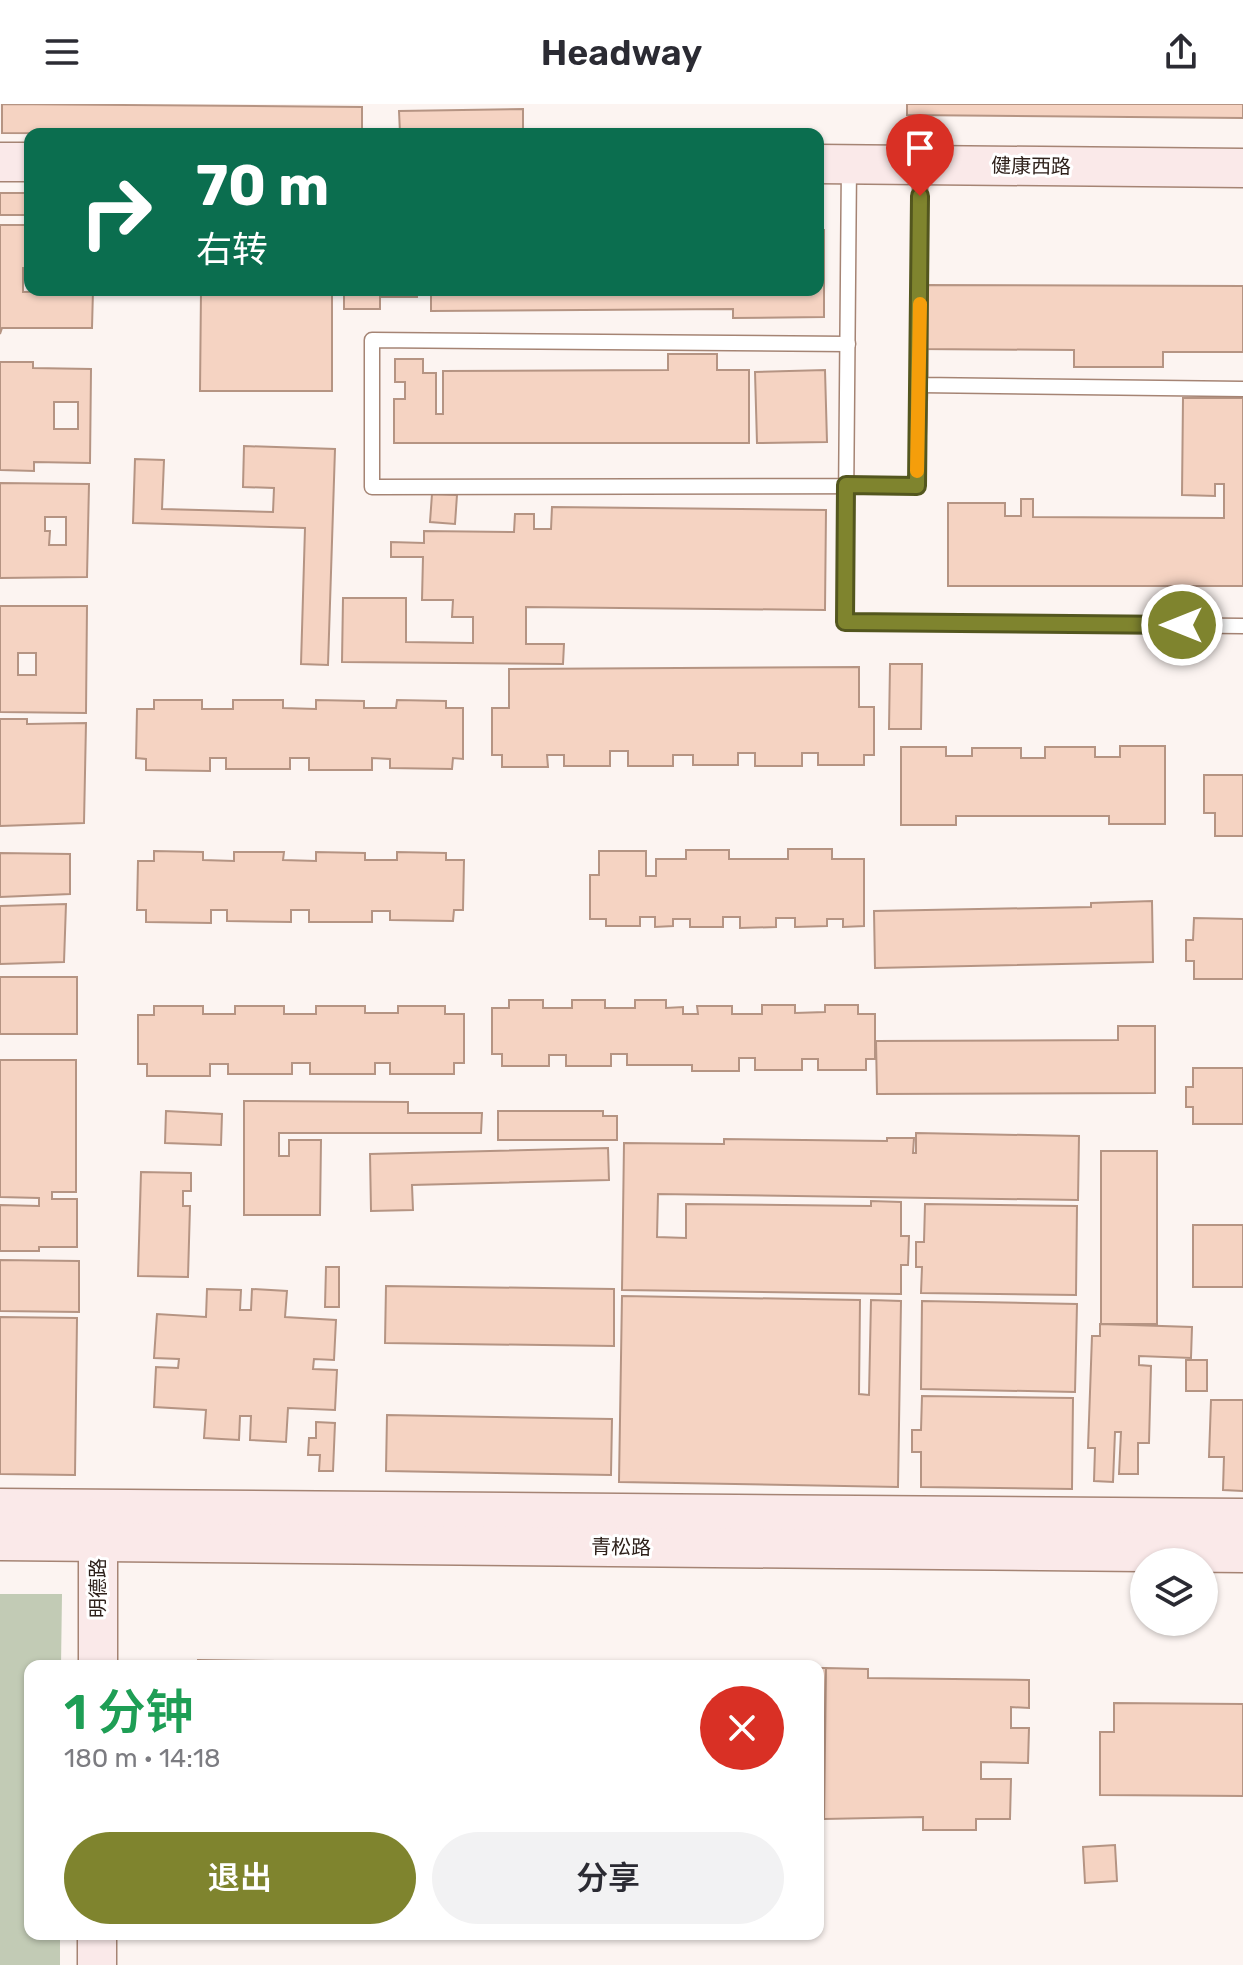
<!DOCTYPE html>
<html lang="zh">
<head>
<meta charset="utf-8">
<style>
	:root { --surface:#fff; --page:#f2f2f3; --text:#2b2b33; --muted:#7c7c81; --accent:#7f842e }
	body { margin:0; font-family:Rubik,"Noto Sans SC",sans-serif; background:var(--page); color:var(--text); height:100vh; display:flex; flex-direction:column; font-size:30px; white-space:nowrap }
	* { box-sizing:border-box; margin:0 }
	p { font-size:26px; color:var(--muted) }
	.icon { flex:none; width:44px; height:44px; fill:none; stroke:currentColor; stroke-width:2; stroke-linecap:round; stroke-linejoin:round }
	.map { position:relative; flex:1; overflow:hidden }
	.panel { position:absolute; left:24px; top:1556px; width:800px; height:280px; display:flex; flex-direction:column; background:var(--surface); border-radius:16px; box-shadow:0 2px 6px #0004 }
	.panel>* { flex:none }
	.banner { position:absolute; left:24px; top:24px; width:800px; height:168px; border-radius:16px; box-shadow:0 2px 6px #0004; background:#0b6e4f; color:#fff; overflow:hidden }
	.buttons { position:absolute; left:1130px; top:1444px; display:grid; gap:16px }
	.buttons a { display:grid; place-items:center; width:88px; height:88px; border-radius:50%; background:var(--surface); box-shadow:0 2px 6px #0004; font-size:40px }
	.pin { position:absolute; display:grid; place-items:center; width:68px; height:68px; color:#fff; margin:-82px -34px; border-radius:50% 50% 50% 0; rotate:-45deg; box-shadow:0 0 8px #0007 }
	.pin .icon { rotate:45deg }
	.me { position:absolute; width:88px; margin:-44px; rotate:270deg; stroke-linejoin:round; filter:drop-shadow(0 0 6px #0008) }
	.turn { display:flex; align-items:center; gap:28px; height:168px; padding:0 40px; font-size:36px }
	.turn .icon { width:104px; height:104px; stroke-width:2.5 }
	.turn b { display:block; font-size:56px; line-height:68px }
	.round { display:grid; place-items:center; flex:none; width:84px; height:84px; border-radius:42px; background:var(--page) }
	.headline { display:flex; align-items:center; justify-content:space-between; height:136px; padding:0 40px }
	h1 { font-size:48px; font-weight:600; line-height:60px; color:#1e9e55 }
	.action { display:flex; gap:16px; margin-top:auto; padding:16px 40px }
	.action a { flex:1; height:92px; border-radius:48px; background:var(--accent); color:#fff; font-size:32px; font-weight:600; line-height:92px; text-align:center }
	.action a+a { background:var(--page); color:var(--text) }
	header { display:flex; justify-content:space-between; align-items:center; height:104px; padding:0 40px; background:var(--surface); font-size:36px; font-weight:600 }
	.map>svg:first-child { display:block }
	.green { fill:#c2cbb5 }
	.building { fill:#f5d3c2; stroke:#b59483; stroke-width:2; fill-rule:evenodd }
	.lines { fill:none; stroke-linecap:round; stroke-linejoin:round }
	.lane-casing { stroke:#a58474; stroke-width:17 }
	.secondary-casing { stroke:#a58474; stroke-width:41 }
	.lane { stroke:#fff; stroke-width:14 }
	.secondary { stroke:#fae9e9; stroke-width:38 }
	.route-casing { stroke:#53561e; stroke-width:20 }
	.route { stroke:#7f842e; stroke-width:14 }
	.slow { stroke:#f59e0b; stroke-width:14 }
	.labels { text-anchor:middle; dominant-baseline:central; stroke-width:6; stroke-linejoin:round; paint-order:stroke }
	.street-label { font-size:20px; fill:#2e211b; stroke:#fff }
</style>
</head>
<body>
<header><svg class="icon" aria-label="menu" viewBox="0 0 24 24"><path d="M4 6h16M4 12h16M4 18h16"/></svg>Headway<svg class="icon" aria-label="share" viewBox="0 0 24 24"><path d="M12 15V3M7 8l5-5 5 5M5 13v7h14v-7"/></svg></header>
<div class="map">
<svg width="1243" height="1861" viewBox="0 0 1243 1861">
	<rect width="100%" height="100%" fill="#fcf4f1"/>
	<polygon class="green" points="0,1490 62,1490 61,1562 30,1562 30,1830 60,1830 60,1861 0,1861"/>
	<g class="building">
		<polygon points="2,0 362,3 362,30 2,29"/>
		<polygon points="907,0 1243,0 1243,14 907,11"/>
		<polygon points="523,5 523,27 400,29 399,7"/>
		<rect x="0" y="89" width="30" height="22"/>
		<polygon points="0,121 30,121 30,164 23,164 23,188 93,186 92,224 2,224 0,230"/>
		<polygon points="818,126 824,126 824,213 733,214 733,205 431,207 431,186 818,186"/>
		<polygon points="921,181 1243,182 1243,248 1163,248 1163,263 1074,263 1074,246 920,245"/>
		<polygon points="201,186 332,186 332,287 200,287"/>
		<polygon points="344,186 417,186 417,193 380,193 380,205 344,205"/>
		<polygon points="668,250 717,250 717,266 749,266 749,339 394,339 394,295 405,295 405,278 395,278 395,255 423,255 423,269 436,269 436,310 443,310 443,267 668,266"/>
		<path d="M0 258H33V264L91 265 90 359 34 358V367L0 366ZM54 298H78V325H54Z"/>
		<polygon points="825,266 827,338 757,339 755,268"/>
		<polygon points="1183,294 1243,294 1243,482 948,482 948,399 1005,399 1005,412 1021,412 1021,395 1033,395 1033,413 1224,414 1224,380 1215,380 1215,392 1182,391"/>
		<polygon points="244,342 335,345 328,561 301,560 305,424 133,419 135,355 164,356 162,405 273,408 274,384 243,383"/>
		<path d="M0 379 89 380 87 473 0 474ZM45 413H66V441H49L50 427H45Z"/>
		<polygon points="432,390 457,391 455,420 430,418"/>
		<polygon points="552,403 826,406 825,506 526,503 526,540 564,540 563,560 342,558 343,494 406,494 406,538 473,539 473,513 452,513 453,496 422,496 423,453 391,453 391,438 424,439 424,427 514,428 515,410 534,410 534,425 551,425"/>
		<path d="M0 502H87L86 609 0 608ZM18 549H36V571H18Z"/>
		<polygon points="890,560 922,560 921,625 889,625"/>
		<polygon points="859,563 859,603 874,603 874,651 864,651 864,661 818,661 818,649 802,649 802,662 755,662 755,649 738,649 738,661 693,661 693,651 673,651 673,662 628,662 628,647 610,647 610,662 564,662 564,651 547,651 548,663 502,663 502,651 492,651 492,604 509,604 509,565"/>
		<polygon points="154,596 202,596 202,605 233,605 233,596 283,596 283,604 316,605 316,596 364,597 364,604 396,604 397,596 446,597 446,604 463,604 463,655 453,654 452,665 390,664 390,655 372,654 372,666 309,666 309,654 290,654 290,665 226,665 226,654 210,654 210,667 146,666 146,655 136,654 137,605 154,605"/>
		<polygon points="0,615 27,615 27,620 86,619 84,719 0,722"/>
		<polygon points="1120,642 1165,642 1165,720 1109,720 1109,712 956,712 956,721 901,721 901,643 946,643 946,652 972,652 972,644 1021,644 1021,654 1045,654 1045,643 1095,643 1095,653 1120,653"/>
		<polygon points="1204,671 1243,671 1243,732 1215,732 1215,709 1204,709"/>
		<polygon points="788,745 832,745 832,755 864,755 864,822 843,823 843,815 827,815 827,822 795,823 795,814 776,814 776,823 740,824 740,813 723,813 723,823 690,823 690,815 673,815 673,822 655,823 655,813 640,813 640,822 606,822 606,815 590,815 590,771 599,771 599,747 646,747 646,772 656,772 656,755 686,755 686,746 729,746 729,755 788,755"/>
		<polygon points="154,747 203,748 203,756 234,757 234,748 284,748 283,756 316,757 316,748 365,749 365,756 397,756 397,748 446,749 446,756 464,756 463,806 454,806 453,817 390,816 390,807 372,807 372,818 309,818 309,806 291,806 291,818 227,817 227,806 211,806 211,819 146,818 146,806 137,806 138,757 154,757"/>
		<polygon points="0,749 70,750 70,790 0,793"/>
		<polygon points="1152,797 1153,858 875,864 874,807 1091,803 1091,799"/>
		<polygon points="66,800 64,858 0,860 0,802"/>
		<polygon points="1194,814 1243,815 1243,875 1194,875 1194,857 1186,857 1186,836 1193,836"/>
		<rect x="0" y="873" width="77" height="57"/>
		<polygon points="509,896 543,896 543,904 572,904 572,896 605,896 605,904 635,904 635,896 666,896 666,904 683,903 683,910 698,910 697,902 732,902 732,910 762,910 762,901 795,901 795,909 825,908 825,901 858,901 858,910 875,910 875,955 866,955 866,966 818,966 818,955 802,955 802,966 755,966 755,954 739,954 739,967 692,967 692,961 627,961 627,950 611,950 611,962 566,962 566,951 549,951 549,962 502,962 502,950 492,950 492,904 509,904"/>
		<polygon points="154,902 203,902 203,910 235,910 235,902 284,902 284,910 316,910 316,902 365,902 365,909 398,909 398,902 445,902 445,910 464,910 464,959 454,959 454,970 390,970 390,959 375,959 375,970 310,970 310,959 292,959 292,970 228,970 228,960 210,960 210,972 147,972 147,960 138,960 138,911 154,911"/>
		<polygon points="1118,922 1155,922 1155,989 877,990 876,937 1118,936"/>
		<polygon points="0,956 76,956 76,1088 52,1088 52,1095 77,1095 77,1143 39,1143 39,1147 0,1147 0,1101 39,1102 39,1094 0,1093"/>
		<polygon points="1193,964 1243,964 1243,1020 1193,1020 1193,1003 1186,1003 1186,983 1193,983"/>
		<polygon points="244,997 408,998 408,1009 482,1009 481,1029 279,1029 279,1052 289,1052 289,1036 321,1036 320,1111 244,1111"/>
		<polygon points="166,1007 222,1010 221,1041 165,1039"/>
		<polygon points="498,1007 603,1007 603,1012 617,1012 617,1036 498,1036"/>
		<polygon points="916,1029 1079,1032 1078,1096 658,1090 657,1133 686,1134 686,1100 871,1102 871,1097 901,1098 901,1132 909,1132 908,1161 901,1161 901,1190 622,1186 624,1039 724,1040 724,1035 887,1037 887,1034 914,1034 913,1049 916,1049"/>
		<polygon points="608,1044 609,1076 412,1081 413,1106 371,1107 370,1050"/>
		<rect x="1101" y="1047" width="56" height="173"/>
		<polygon points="141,1068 191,1069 191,1087 183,1087 183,1102 190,1102 188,1173 138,1172"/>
		<polygon points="925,1100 1077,1102 1076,1191 921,1189 922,1163 916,1163 916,1138 924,1138"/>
		<rect x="1193" y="1121" width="50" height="62"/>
		<polygon points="0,1156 79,1157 79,1208 0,1207"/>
		<polygon points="326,1163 339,1163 339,1203 325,1203"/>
		<polygon points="386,1182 614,1185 614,1242 385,1239"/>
		<polygon points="207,1185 241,1186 240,1206 251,1206 252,1185 287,1187 285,1213 336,1216 334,1256 314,1255 313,1265 337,1266 335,1306 288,1304 286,1338 250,1336 251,1312 240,1312 239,1336 204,1334 206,1306 154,1303 156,1263 178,1264 179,1255 154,1254 157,1210 206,1213"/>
		<polygon points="622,1192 860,1196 859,1290 869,1291 871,1196 901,1197 898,1383 619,1378"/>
		<polygon points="922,1197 1077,1200 1075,1288 921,1285"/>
		<polygon points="0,1213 77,1214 75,1371 0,1370"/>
		<polygon points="1100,1220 1192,1223 1191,1254 1139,1252 1139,1261 1151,1262 1149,1339 1138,1339 1138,1370 1119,1370 1121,1328 1115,1328 1113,1378 1094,1377 1095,1344 1088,1344 1092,1232 1100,1232"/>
		<rect x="1186" y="1256" width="21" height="31"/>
		<polygon points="922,1292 1073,1294 1072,1385 921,1383 921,1348 912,1348 912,1326 921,1326"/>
		<polygon points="1211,1296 1243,1296 1243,1387 1223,1386 1224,1353 1209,1353"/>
		<polygon points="387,1311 612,1315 611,1371 386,1367"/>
		<polygon points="316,1318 335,1319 333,1367 319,1367 320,1351 308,1351 309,1334 316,1334"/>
		<polygon points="198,1556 459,1559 459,1562 198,1562"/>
		<polygon points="818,1564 826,1564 823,1714 818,1714"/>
		<polygon points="826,1564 868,1565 868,1574 1029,1576 1029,1604 1011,1603 1011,1624 1029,1624 1028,1659 981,1658 981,1675 1011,1675 1010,1715 976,1715 976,1726 923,1726 923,1713 824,1715"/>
		<polygon points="1114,1599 1243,1600 1243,1692 1100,1691 1100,1628 1114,1628"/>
		<polygon points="1115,1741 1117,1777 1085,1779 1083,1743"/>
	</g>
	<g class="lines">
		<defs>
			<g id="lane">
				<polyline points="849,60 845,518 1243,522"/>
				<polyline points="920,61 920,281 1243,285"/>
				<polyline points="848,240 372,236 372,383 917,382 920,281"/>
			</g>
			<g id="secondary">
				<polyline points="0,58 30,58"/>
				<polyline points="818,60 1243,64"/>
				<polyline points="0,1404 1243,1414"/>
				<polyline points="0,1437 1243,1449"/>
				<polyline points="98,1562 98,1413"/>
				<polyline points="97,1861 97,1830"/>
			</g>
		</defs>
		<use href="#lane" class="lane-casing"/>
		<use href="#secondary" class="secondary-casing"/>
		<use href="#lane" class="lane"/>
		<use href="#secondary" class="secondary"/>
	</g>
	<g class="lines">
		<defs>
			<polyline id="route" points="920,92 917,382 846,381 845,518 1182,521"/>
		</defs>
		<use href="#route" class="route-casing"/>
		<use href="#route" class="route"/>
		<polyline class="slow" points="917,367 920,200"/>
	</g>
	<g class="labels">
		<g class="street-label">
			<text transform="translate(1031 62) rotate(1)">健康西路</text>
			<text transform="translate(621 1443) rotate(1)">青松路</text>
			<text transform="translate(98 1484) rotate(-90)">明德路</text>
		</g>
	</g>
</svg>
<div class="buttons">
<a><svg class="icon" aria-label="layers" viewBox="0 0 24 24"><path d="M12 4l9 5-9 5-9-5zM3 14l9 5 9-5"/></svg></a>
</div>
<div class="pin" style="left:920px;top:92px;background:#d93025"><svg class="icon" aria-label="arrive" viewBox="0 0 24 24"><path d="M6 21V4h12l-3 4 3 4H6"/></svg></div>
<svg class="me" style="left:1182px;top:521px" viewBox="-20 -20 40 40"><circle r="17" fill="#7f842e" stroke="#fff" stroke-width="3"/><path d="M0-11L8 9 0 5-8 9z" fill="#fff"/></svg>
<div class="banner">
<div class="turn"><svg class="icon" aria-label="right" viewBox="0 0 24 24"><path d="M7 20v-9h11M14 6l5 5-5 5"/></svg><div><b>70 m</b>右转</div></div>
</div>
<section class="panel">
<div class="headline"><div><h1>1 分钟</h1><p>180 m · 14:18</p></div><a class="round" style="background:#d93025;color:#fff"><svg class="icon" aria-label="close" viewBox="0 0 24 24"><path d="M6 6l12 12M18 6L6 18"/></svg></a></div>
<div class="action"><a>退出</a><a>分享</a></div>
</section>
</div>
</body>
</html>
